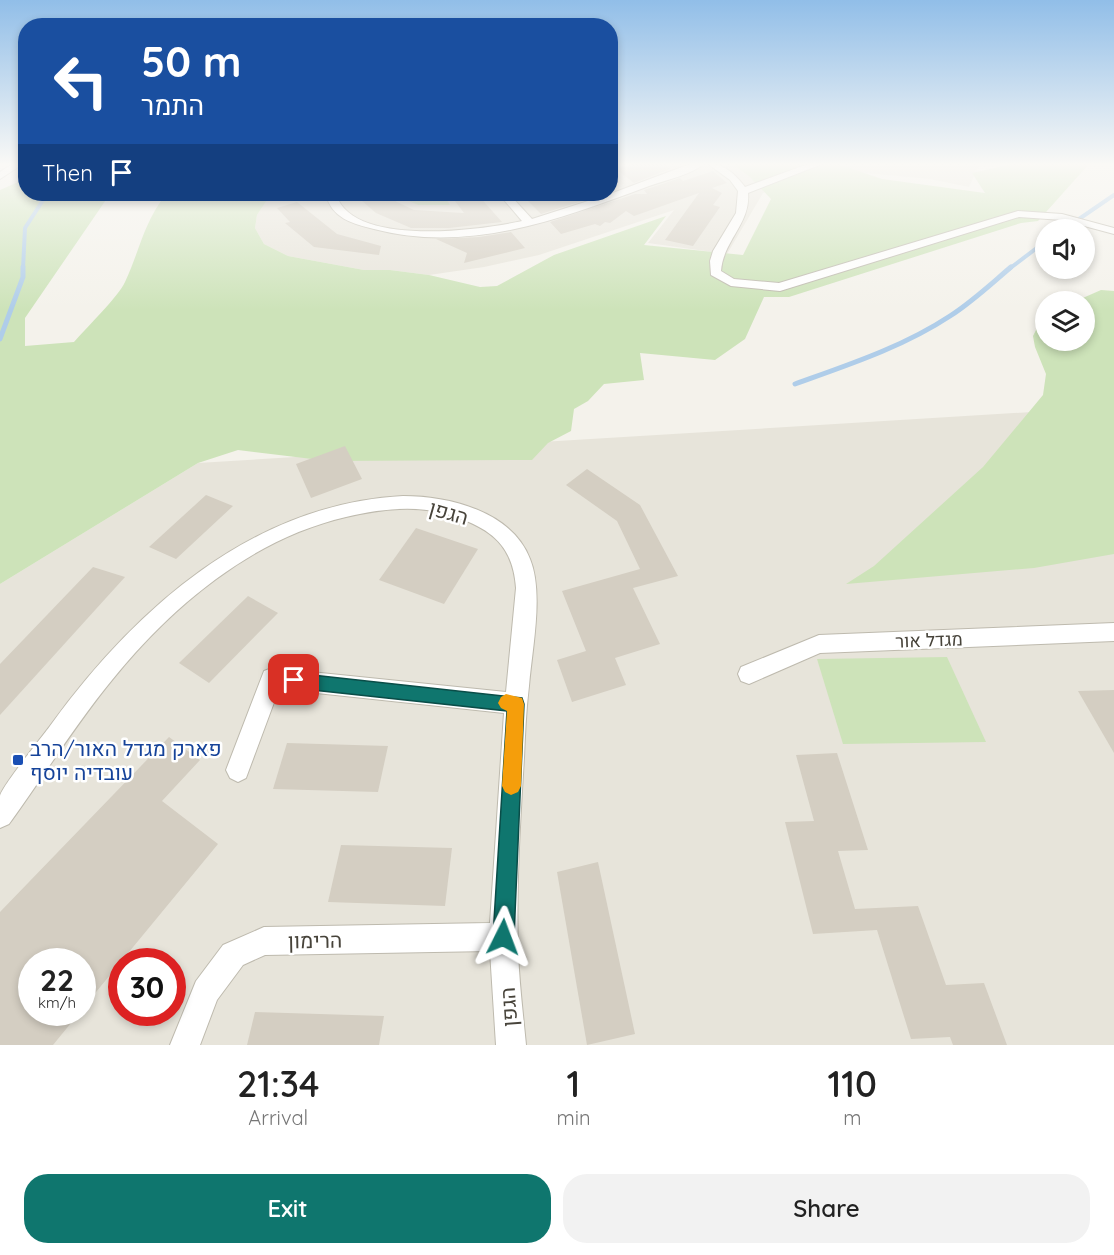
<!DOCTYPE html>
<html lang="en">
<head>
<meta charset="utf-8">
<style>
	:root { --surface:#fff; --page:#f2f2f2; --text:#222; --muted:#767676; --accent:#0f766e }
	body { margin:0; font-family:Quicksand,Heebo,sans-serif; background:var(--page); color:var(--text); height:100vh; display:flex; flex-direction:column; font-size:22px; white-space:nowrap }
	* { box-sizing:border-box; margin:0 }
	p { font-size:20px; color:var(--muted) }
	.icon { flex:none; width:33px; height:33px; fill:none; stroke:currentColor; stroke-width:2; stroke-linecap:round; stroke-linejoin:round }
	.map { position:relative; height:1045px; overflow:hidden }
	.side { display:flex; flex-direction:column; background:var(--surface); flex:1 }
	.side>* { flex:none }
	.hud { position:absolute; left:18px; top:18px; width:600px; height:183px; border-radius:24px; box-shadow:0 3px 9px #0003; background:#1a4fa0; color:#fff; overflow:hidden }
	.fabs { position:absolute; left:1035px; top:219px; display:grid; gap:12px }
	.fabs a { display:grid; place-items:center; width:60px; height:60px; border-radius:50%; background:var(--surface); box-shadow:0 3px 9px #0003; font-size:30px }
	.speed { position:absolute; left:18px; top:948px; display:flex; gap:12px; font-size:30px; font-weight:700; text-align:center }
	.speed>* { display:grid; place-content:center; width:78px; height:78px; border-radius:50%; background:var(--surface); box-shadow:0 3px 9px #0003; line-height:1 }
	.speed small { font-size:15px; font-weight:400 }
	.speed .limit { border:9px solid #d22; background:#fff; color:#111 }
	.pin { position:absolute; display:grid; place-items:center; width:51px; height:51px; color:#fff; margin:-26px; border-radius:12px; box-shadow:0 3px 9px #0006 }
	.me { position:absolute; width:66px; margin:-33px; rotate:3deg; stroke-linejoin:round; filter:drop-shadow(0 0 4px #0008) }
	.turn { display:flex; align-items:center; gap:21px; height:126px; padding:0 24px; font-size:27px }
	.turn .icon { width:78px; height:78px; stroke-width:2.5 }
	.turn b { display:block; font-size:42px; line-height:51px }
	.then { display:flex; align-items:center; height:57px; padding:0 24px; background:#0003; gap:12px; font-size:22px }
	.eta { display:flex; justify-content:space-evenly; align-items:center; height:102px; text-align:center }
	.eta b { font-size:36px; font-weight:600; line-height:42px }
	.primary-button { display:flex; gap:12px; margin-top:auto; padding:12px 24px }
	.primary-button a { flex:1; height:69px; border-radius:24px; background:var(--accent); color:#fff; font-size:24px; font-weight:600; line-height:69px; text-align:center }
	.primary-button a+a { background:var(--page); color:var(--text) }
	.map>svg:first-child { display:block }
	.residential { fill:#e7e4da; fill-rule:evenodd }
	.green { fill:#cde3b9 }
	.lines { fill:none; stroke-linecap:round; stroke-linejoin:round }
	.stream-far1 { stroke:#afcde9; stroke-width:4 }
	.stream { stroke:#afcde9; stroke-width:5 }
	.building { fill:#d4cec2 }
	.street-casing { stroke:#bebaae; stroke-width:2 }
	.street { fill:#fff; fill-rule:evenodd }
	.route { fill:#0f766e; stroke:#0a4d48; stroke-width:1.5 }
	.slow { fill:#f59e0b }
	.transit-dot { fill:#1a4fb4; stroke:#fff; stroke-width:2 }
	.labels { text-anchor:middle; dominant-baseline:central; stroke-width:5; stroke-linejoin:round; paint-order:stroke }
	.street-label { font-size:18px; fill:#47433a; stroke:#fff }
	.near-street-label { font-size:21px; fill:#47433a; stroke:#fff }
	.near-transit-label { font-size:21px; fill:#164399; stroke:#fff; text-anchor:start }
</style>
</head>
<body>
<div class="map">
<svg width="1114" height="1045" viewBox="0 0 1114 1045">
	<rect width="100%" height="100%" fill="#f4f2eb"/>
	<g class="residential">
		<polygon points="611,164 980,164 969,187 930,179 822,169 763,193 727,254 648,243 674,210 539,255 484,267 429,275 390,270 364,270 288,256 264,244 255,228 257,215 271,194 610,194"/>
		<path d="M1114 407V1045H0V584L198 463ZM32 962H82V1012H32ZM122 962H172V1012H122Z"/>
	</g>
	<g class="green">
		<path d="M732 164H838L882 179 985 193 972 173 1012 164H1089L1038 221 1021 223 789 297H764L745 339 715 360 640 353 644 380 604 384 588 401 574 409 571 431 548 443 532 460 329 461 238 450 198 463 0 584V190L25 179 26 194H110L25 318V346L74 342C86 328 119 296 125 282 140 250 143 224 166 194H271L257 215 255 228 264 244 288 256 364 270H390L429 275 480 287 497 286 554 255 666 216 644 245 743 255 771 199 749 176Z"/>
		<polygon points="399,194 443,194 450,205 418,205 400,197"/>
		<polygon points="1101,290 1114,291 1114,554 1034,568 846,584 874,566 983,467 1043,395 1046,374 1035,347 1033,336 1038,326 1045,323 1046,340 1084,340 1084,302 1076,301"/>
		<polygon points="947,657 986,742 843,744 817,659"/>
	</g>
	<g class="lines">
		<g class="stream-far1">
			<polyline points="1063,230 1114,195"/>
			<polyline points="23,269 25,228 47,194"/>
			<polyline points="1009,269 1046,241"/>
		</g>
		<g class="stream">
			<polyline points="0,339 23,277 23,267"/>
			<path d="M795 384C848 365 903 347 950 316 972 302 991 284 1011 267"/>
		</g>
	</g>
	<g class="building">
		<polygon points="636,164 664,164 670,169 634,183 615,168"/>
		<polygon points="713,171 727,183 712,188 722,193 713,205 720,207 693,246 665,240 699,193 634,216 626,211 610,223 605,222 600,226 595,224 561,234 550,222 635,194 647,194 644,190 680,178 683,181"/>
		<polygon points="354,194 386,194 397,202 414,210 464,213 452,197 456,197 453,194 477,194 502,222 449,228 411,228 376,213"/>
		<polygon points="540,194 604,194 541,214 524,197"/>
		<polygon points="297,202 337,234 381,246 379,255 314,247 285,223 290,222 277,208"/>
		<polygon points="511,232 525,248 464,263 467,253 436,239 479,237"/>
		<polygon points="345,446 362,479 311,498 296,464"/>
		<polygon points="587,469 640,505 678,576 633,588 660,644 615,658 626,685 572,702 557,660 586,651 562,591 640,569 617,521 566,485"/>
		<polygon points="206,495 233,506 176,559 149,547"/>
		<polygon points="416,528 478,549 444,604 379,580"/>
		<polygon points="93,567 125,577 0,715 0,664"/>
		<polygon points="248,596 278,613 209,683 179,663"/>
		<polygon points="1114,690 1114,753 1078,691"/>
		<polygon points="169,737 200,760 162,801 218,844 82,1009 82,962 32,962 32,1012 80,1012 53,1045 0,1045 0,912"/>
		<polygon points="287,743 388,746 378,792 273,789"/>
		<polygon points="837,753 868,850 838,851 855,909 918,906 946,985 984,983 1007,1045 953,1045 950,1037 911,1039 877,930 813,934 785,822 814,821 796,755"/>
		<polygon points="341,845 452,848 445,906 328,902"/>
		<polygon points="598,862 635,1034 587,1045 557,872"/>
		<polygon points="255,1012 384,1016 379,1045 247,1045"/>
	</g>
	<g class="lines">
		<defs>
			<g id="street">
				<polygon points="12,164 23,164 0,179 0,172"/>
				<path d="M690 164H704C690 175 666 180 649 186 561 219 468 254 374 229 353 224 331 218 326 194H336C352 248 481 230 522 221L499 194H509L532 219 610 194Z"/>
				<path d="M708 164C725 164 735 174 745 187L808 164H822L748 193C751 223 723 241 721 271L734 279 779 283 1018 211 1062 214 1114 228V234L1062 220 1019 217 780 291 731 286 711 275 710 261 713 251 736 213 738 191 730 180Z"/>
				<path d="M403 496C448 496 512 511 530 559 544 593 532 649 529 686 526 710 525 734 524 758 520 822 516 886 518 950 519 982 523 1013 526 1045H496L490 951 265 955 243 965 217 1000 200 1045H170L196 981 223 945 264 927 490 923 504 713 279 689 246 778 238 782 230 778 226 770 264 671 272 668 506 692 516 588C513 546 492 529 453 516 418 504 381 509 346 517 251 539 171 607 112 680 74 726 44 776 9 824L0 828C0 818 0 805 0 796 2 786 42 737 50 726 135 609 252 504 403 496Z"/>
				<polygon points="1114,623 1114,641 820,653 749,684 741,681 738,674 741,667 819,635"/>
			</g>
		</defs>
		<use href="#street" class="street-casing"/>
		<use href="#street" class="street"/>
	</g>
	<linearGradient id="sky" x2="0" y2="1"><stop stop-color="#91bee8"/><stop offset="0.53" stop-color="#faf9f6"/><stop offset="1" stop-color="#faf9f6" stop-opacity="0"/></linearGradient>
	<rect width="1114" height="310" fill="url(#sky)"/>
	<polygon class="route" points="294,673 522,698 524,704 514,937 511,945 503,948 496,945 493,937 507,711 294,688 288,686 286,680 288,675"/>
	<polygon class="slow" points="506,694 522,698 524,704 521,786 518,792 511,795 505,792 502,786 507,711 501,708 498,703 501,697"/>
	<rect class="transit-dot" x="12" y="754" width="12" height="12" rx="3"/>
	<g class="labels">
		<g class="street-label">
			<text transform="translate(929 640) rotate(-2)">מגדל אור</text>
		</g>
		<g class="near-street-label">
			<text transform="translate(449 512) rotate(16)">הגפן</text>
			<text transform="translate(315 940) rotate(-1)">הרימון</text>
			<text transform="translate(508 1007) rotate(-94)">הגפן</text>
		</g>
		<g class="near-transit-label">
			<text x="30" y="748">פארק מגדל האור/הרב<tspan x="30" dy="24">עובדיה יוסף</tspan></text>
		</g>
	</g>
</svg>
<div class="fabs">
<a><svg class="icon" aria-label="sound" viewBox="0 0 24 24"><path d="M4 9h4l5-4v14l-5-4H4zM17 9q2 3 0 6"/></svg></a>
<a><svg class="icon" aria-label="layers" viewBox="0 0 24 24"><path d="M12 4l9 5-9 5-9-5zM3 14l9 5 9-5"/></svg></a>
</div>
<div class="speed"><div>22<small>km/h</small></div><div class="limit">30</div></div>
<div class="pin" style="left:294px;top:680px;background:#d93025"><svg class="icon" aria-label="arrive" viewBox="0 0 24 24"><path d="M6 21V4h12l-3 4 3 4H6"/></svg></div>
<svg class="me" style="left:503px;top:937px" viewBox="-20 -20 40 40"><path d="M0-17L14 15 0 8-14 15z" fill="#0f766e" stroke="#fff" stroke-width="4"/></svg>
<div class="hud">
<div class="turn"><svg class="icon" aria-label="left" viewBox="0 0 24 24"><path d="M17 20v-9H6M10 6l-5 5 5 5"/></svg><div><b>50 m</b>התמר</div></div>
<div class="then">Then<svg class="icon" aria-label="arrive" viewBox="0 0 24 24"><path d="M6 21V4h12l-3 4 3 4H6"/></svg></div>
</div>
</div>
<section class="side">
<div class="eta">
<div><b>21:34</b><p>Arrival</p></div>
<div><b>1</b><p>min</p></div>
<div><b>110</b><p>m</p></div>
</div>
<div class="primary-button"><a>Exit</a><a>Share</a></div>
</section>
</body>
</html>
